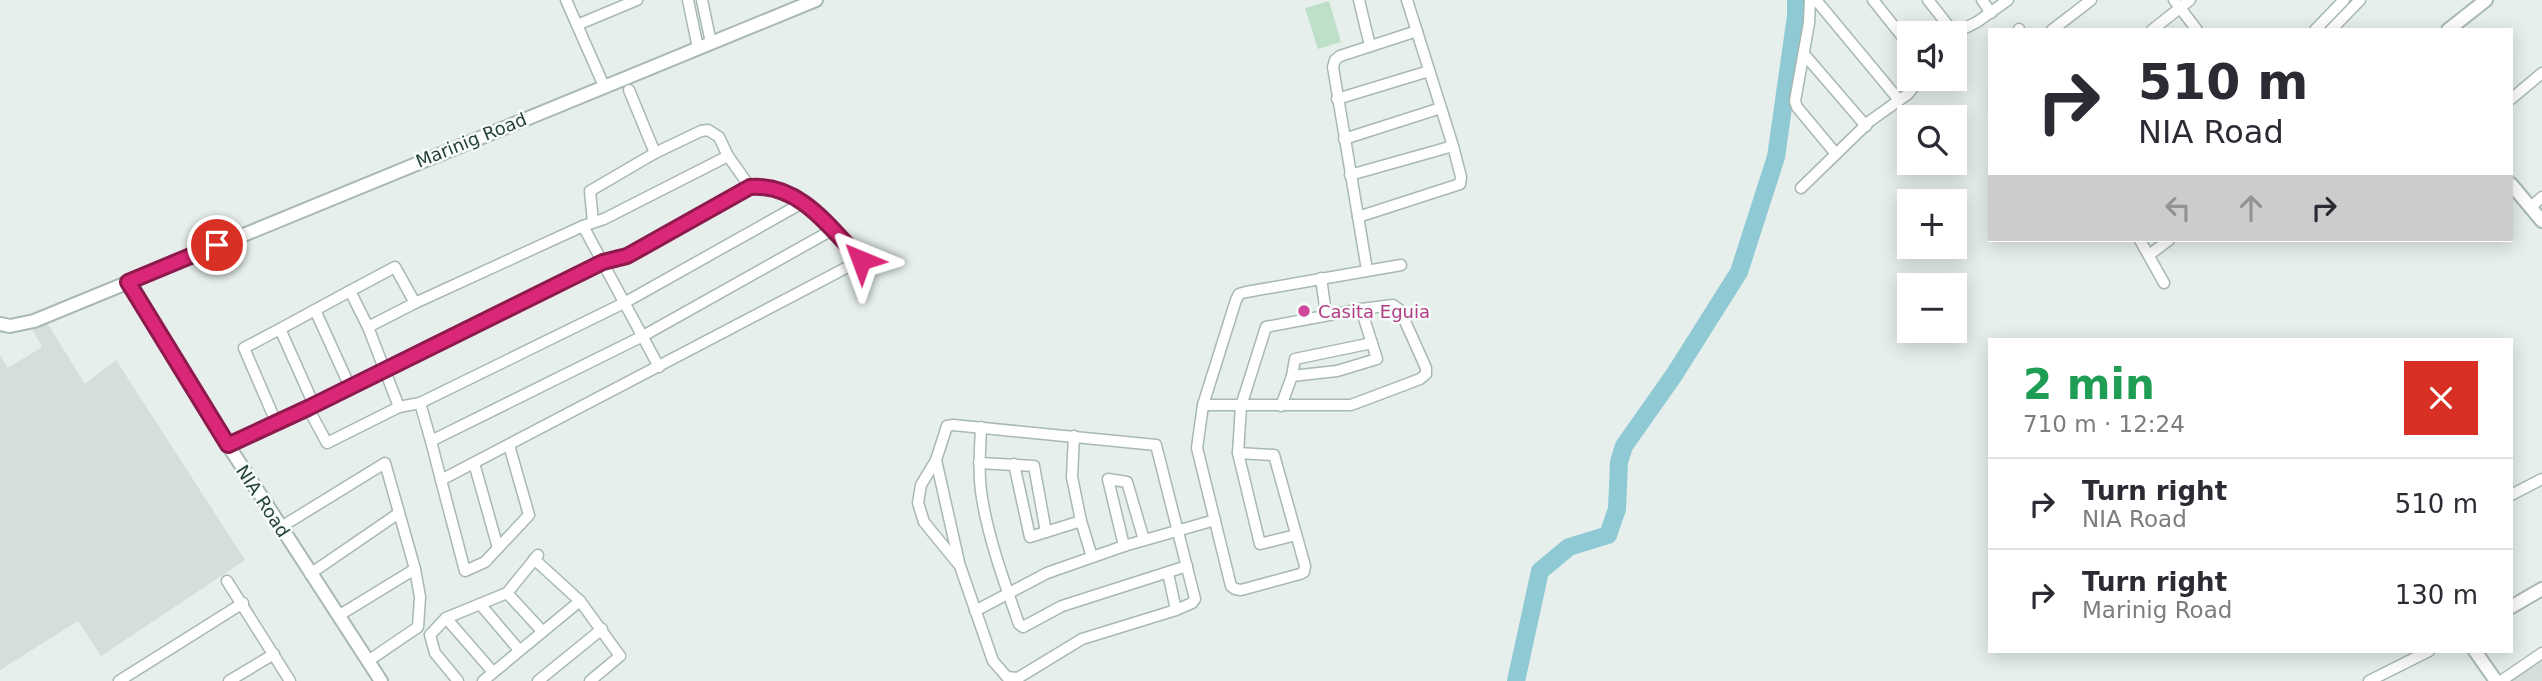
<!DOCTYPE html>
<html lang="en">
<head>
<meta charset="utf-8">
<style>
	:root { --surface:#fff; --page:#f2f2f3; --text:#2b2b33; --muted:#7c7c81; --line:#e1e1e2 }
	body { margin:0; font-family:"DejaVu Sans",sans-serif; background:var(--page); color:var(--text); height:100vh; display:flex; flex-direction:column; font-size:26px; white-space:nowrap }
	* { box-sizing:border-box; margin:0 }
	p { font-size:23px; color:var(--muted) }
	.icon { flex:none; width:38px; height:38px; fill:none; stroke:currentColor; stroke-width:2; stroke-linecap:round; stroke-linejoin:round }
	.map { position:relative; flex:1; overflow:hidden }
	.sheet { position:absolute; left:1988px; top:338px; width:525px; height:315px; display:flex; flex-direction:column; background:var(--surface); border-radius:0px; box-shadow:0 4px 18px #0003 }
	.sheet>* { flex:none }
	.guide { position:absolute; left:1988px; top:28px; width:525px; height:214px; border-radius:0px; box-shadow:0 4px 18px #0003; background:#fff; color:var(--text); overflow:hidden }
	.tools { position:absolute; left:1897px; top:21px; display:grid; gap:14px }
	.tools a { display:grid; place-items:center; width:70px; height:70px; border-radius:0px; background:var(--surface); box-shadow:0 4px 18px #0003; font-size:35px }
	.pin { position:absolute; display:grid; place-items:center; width:60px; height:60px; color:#fff; margin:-30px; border:4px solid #fff; border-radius:50%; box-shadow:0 2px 7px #0007 }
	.me { position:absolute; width:77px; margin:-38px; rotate:316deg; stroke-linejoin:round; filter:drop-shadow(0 0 5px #0008) }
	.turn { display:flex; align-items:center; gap:24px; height:147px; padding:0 35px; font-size:32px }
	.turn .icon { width:91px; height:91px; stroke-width:2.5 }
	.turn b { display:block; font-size:49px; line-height:60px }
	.lanes { display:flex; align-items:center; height:66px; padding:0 35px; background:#0003; justify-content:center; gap:35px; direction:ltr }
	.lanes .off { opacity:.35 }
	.round { display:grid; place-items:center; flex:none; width:74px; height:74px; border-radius:0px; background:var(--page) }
	.overview { display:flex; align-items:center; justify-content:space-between; height:119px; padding:0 35px }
	h1 { font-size:42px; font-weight:600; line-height:52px; color:#1e9e55 }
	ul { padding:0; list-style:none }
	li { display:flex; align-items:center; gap:21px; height:91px; padding:0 35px; border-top:2px solid var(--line) }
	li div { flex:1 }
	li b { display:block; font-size:26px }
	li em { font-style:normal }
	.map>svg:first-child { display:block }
	.built { fill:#d4dfda }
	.green { fill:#bfe0c8 }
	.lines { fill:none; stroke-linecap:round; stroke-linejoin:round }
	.river { stroke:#8ec9d4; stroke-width:18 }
	.minor-casing { stroke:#a8b8b2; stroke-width:13 }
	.tertiary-casing { stroke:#a8b8b2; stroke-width:16 }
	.minor { stroke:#fff; stroke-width:10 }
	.tertiary { stroke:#fff; stroke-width:12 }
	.route-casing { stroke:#8e194d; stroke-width:18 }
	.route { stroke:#db2777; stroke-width:12 }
	.hotel-dot { fill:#d1479c; stroke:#f7fbf9; stroke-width:2.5 }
	.labels { text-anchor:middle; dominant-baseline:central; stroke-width:5; stroke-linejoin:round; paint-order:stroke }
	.street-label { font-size:18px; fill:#24423a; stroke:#f7fbf9 }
	.hotel-label { font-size:18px; fill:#b23c85; stroke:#f7fbf9; text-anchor:start }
</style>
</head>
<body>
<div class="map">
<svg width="2542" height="681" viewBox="0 0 2542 681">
	<rect width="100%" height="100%" fill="#e6efeb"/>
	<g class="built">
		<polygon points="47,323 85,384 116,360 245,560 101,656 78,621 0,670 0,355 8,368 42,347 32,329"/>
		<polygon points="2542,656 2542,681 2506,681"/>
	</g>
	<polygon class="green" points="1329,1 1341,42 1318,49 1305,8"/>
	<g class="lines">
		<polyline class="river" points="1516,681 1540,571 1569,547 1608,535 1617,509 1619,462 1624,446 1674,375 1739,272 1776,157 1796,16 1796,0"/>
		<defs>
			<g id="minor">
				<polyline points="566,0 604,86"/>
				<polyline points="688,0 698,48"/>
				<polyline points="702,0 711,43"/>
				<polyline points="1359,0 1370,46"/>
				<polyline points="1810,0 1809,23 1795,101 1797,107 1836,154"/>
				<polyline points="1816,0 1899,100"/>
				<polyline points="1873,0 1909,45"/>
				<polyline points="1928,0 1954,33"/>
				<polyline points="1982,0 1991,13"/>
				<polyline points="2174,0 2197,30"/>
				<polyline points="577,25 637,0"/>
				<polyline points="2019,29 2019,30"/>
				<polyline points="2052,30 2091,0"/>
				<polyline points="2152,30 2190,0"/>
				<polyline points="2315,30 2344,0"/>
				<polyline points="2331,30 2360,0"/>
				<polyline points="1955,33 1977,22 2008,0"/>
				<polyline points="1804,54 1866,126"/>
				<polyline points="629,90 655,153"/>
				<polyline points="1337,99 1429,71"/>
				<polyline points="2511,99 2542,73"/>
				<polyline points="1344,139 1441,108"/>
				<polyline points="1350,175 1453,146"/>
				<polyline points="1801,188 1870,121 1908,94 1920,79"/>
				<polyline points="2531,207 2542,197"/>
				<polyline points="1358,217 1460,184 1461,177 1453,146 1407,0"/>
				<polyline points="593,222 590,191 655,153 701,131 708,130 719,137 728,156"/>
				<polyline points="583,226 604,219 728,156 750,187"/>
				<polyline points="2140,240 2164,283"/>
				<polyline points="2149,255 2169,240"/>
				<polyline points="1367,270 1333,67 1335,60 1340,56 1417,31"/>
				<polyline points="1321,278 1326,314"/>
				<polyline points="350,291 395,267 415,303 368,327"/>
				<polyline points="415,303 583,226 659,367"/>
				<polyline points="315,310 350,291 368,327 399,407 420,403"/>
				<polyline points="280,329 315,310 350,387"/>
				<polyline points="1292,376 1337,371 1377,359 1361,309"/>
				<polyline points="1203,405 1351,405 1420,379 1426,374 1426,368 1400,310 1393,305 1361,309 1266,327 1241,406 1238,453 1260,544 1296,535"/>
				<polyline points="1281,406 1292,376 1295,359 1372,343"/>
				<polyline points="308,408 327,443 399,407"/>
				<polyline points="276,422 244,348 280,329 314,405"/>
				<polygon points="953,425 1156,445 1195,599 1192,603 1176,610 1082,639 1018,678 1007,677 993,661 960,566 924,522 918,503 921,485 936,460 947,426"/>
				<path d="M981 427C980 451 978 474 982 498 989 541 1005 584 1019 624L1023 627 1062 606 1187 566"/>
				<polyline points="1074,436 1072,477 1081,521"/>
				<polyline points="431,441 420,403 624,303 804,202"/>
				<path d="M228 445 308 408 603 262 627 255 750 187C800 183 830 228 861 260L441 480 465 571 485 562 529 515 509 445"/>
				<polyline points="1238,453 1274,455 1305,566 1304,572 1300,574 1241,590 1235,589 1231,586 1197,448 1203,405 1236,300 1239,294 1246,292 1401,265"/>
				<polyline points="936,460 959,562"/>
				<polyline points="474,463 498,548"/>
				<polyline points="979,463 1034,466 1046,532"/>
				<polyline points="1014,464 1030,537 1081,521 1092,557"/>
				<polyline points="441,480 431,441 643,336 832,230"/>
				<polyline points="2511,495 2542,479"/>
				<polyline points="281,527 385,463 415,569 420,597 418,627 368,661"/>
				<polyline points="1124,546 1108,479 1127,482 1144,540"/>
				<polyline points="534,559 580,601 620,656 590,681"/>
				<polyline points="1168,573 1176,610"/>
				<polyline points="310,574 399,513"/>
				<polyline points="227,581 290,681"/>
				<polyline points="507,593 542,631"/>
				<polyline points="480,604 519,650"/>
				<polyline points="975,611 1047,573 1124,546 1215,520"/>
				<polyline points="338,616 415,569"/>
				<polyline points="446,618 493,672"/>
				<polyline points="119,681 243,603"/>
				<polyline points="229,681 274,654"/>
				<polyline points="458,681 435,653 430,635 446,618 507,593 538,555"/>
				<polyline points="483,681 580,601"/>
				<polyline points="538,681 602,629"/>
				<polyline points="2369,681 2429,651"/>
				<polyline points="2501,681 2542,653"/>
			</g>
			<g id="tertiary">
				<polyline points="2448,30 2486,0"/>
				<polyline points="2511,184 2542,221"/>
				<polyline points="128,282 228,445 381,681"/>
				<polyline points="0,324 10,326 34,321 816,0"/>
				<polyline points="2511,607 2542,589"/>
				<polyline points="2475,651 2496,681"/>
			</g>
		</defs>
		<use href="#minor" class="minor-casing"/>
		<use href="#tertiary" class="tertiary-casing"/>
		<use href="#minor" class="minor"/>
		<use href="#tertiary" class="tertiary"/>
	</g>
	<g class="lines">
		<defs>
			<path id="route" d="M217 245 128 282 228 445 308 408 603 262 627 256 750 187C800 183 830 228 861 260"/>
		</defs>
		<use href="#route" class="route-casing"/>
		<use href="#route" class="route"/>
	</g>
	<circle class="hotel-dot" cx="1304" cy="311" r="7"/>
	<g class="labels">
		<g class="street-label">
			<text transform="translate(471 140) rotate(-22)">Marinig Road</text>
			<text transform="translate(263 501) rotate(57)">NIA Road</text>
		</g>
		<g class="hotel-label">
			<text x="1318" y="311">Casita Eguia</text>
		</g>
	</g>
</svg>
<div class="tools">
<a><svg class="icon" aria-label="sound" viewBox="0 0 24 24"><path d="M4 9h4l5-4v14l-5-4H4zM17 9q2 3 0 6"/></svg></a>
<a><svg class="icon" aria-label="search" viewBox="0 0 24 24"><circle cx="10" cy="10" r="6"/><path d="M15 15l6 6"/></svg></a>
<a>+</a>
<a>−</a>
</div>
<div class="pin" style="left:217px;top:245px;background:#d93025"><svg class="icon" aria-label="arrive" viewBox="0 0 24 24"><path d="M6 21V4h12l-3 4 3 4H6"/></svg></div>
<svg class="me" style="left:861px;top:260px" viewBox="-20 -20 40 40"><path d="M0-17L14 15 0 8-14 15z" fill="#db2777" stroke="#fff" stroke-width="4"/></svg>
<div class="guide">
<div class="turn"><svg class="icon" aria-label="right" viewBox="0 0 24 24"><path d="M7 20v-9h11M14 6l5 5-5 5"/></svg><div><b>510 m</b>NIA Road</div></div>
<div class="lanes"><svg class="icon off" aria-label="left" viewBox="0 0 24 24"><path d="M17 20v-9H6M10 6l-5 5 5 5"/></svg><svg class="icon off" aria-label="ahead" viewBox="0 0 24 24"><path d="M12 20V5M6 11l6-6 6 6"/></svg><svg class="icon" aria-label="right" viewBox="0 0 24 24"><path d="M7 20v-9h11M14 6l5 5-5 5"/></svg></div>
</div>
<section class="sheet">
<div class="overview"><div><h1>2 min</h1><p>710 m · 12:24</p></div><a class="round" style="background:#d93025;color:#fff"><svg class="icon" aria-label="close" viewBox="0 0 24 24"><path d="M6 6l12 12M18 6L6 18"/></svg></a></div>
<ul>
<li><svg class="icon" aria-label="right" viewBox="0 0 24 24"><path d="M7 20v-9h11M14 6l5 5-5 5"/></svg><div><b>Turn right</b><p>NIA Road</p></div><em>510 m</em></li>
<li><svg class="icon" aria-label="right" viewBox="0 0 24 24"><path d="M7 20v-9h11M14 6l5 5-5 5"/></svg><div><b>Turn right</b><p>Marinig Road</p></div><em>130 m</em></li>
</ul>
</section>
</div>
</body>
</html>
